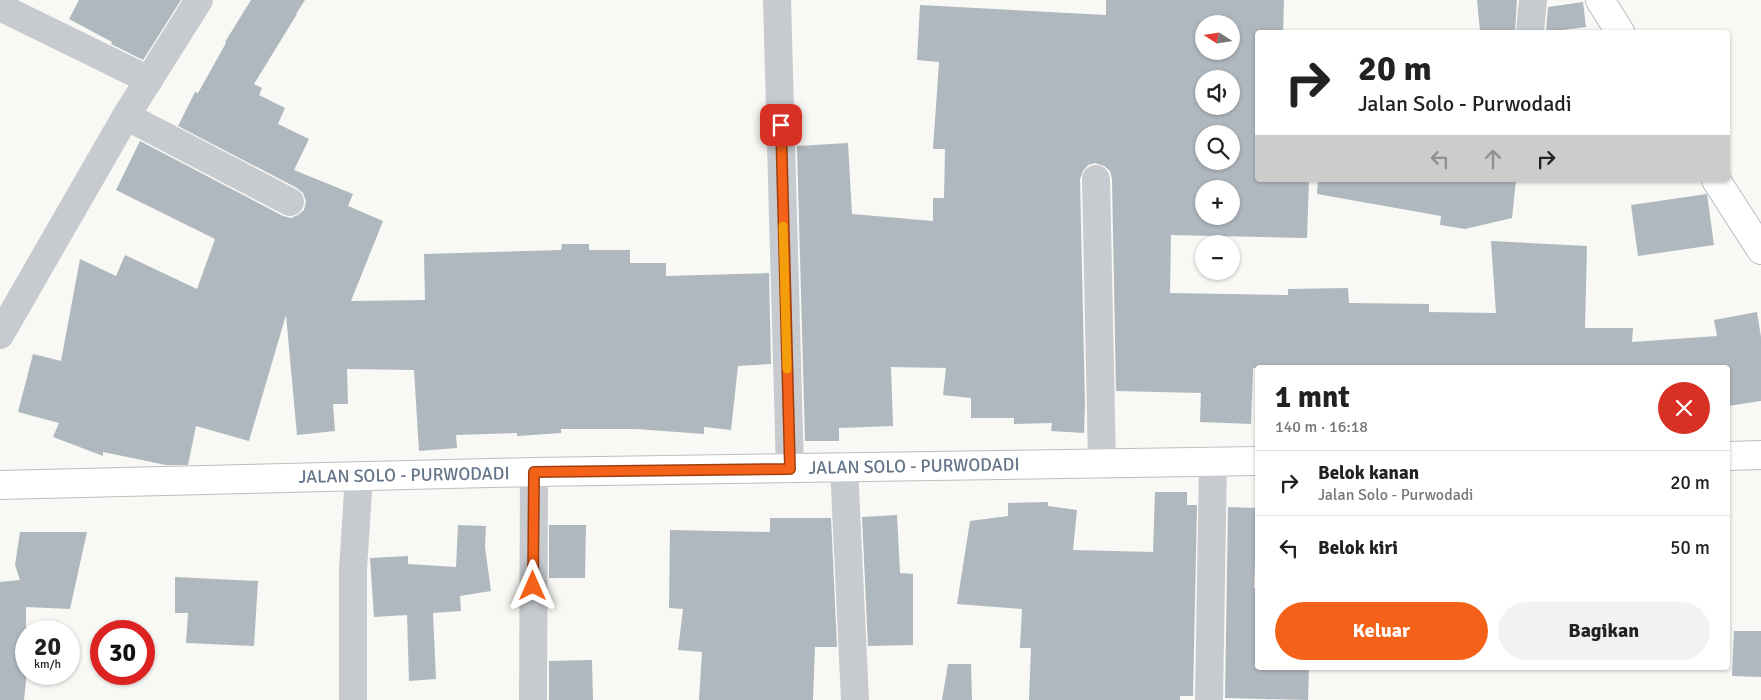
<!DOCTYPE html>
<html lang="id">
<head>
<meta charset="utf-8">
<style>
	:root { --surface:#fff; --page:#f2f2f2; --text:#222; --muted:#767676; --line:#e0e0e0; --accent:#f46118 }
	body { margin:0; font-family:Signika,sans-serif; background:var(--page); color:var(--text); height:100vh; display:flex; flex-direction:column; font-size:19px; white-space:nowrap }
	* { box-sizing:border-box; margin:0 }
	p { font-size:16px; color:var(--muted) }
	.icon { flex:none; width:28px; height:28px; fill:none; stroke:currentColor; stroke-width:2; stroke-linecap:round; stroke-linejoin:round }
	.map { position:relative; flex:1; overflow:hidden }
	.panel { position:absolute; left:1255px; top:365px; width:475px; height:305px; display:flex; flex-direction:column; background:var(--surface); border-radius:5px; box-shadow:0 1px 4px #0004 }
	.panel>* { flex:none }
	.banner { position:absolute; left:1255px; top:30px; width:475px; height:152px; border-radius:5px; box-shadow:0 1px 4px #0004; background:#fff; color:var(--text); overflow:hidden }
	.needle { width:32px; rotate:282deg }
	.controls { position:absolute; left:1195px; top:15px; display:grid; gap:10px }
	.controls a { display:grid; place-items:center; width:45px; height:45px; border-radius:50%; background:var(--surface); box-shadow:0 1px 4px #0004; font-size:25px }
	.speed { position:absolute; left:15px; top:620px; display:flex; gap:10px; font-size:25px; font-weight:700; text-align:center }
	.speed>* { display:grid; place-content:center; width:65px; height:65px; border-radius:50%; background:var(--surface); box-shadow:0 1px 4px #0004; line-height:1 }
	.speed small { font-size:12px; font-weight:400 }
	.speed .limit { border:8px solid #d22; background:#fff; color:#111 }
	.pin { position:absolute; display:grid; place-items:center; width:42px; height:42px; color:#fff; margin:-21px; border-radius:10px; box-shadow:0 2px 8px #0006 }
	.me { position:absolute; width:55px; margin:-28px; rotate:0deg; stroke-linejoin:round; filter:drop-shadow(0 0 4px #0008) }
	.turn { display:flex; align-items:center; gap:18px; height:105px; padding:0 20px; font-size:22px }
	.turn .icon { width:65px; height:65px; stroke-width:2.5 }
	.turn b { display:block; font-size:35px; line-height:42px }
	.lanes { display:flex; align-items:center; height:48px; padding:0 20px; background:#0003; justify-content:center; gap:25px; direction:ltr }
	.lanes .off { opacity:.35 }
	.round { display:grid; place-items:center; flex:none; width:52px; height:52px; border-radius:26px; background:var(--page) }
	.headline { display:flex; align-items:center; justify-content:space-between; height:85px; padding:0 20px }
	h1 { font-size:30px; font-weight:800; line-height:38px }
	.action { display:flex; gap:10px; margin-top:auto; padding:10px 20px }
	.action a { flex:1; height:58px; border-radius:30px; background:var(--accent); color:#fff; font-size:20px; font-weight:800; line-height:58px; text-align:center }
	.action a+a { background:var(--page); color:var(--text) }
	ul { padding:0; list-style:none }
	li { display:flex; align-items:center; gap:15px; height:65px; padding:0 20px; border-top:1px solid var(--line) }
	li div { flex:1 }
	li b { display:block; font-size:19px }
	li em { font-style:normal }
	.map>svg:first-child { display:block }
	.building { fill:#b0b8bf; fill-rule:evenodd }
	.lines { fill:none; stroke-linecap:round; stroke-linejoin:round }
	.secondary-casing { stroke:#b9bec3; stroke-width:30 }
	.primary-casing { stroke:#babec2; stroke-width:30 }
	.street { stroke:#c7cbcf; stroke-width:28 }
	.secondary { stroke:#fff; stroke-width:28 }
	.primary { stroke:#fff; stroke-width:28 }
	.route-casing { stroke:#9f3f10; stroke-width:12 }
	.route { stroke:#f46118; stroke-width:9 }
	.slow { stroke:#f59e0b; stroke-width:9 }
	.labels { text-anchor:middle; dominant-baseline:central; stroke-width:5; stroke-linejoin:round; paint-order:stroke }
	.street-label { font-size:18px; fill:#647589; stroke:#fff }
</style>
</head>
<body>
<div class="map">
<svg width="1761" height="700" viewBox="0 0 1761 700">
	<rect width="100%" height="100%" fill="#f8f8f5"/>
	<g class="building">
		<polygon points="79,0 181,0 143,60 111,44 112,42 69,19"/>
		<polygon points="251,0 305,0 296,14 297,14 254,84 262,88 259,95 285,108 278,124 309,139 294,170 353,194 348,206 383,221 351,301 425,300 424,254 561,250 562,244 589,244 589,250 630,250 630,263 666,263 666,276 769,273 771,364 738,366 731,430 704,427 704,434 636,429 561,429 561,433 517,436 517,433 456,435 457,448 419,451 414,370 347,369 348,404 333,404 335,431 297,435 286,315 249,441 196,426 188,465 166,465 103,452 103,456 53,437 59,423 18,412 33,354 61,361 80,259 116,276 125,255 197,289 215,239 116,190 140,141 283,216 291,218 298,215 304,210 306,201 303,193 297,188 178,126 195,92 198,93 226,43 225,42"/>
		<path d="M1106 0H1284L1283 32H1258V180H1309L1307 238 1171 235 1170 293 1288 295V289L1348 288 1349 303 1429 304V312L1496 313 1491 241 1587 246 1585 328H1633L1632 342 1717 336 1714 320 1757 312 1761 337V401L1728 406V368H1253L1251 424 1200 422 1201 393 1116 391 1112 179 1110 171 1104 166 1095 163 1088 165 1083 171 1080 179 1085 404 1084 433 1051 431 1052 423 1014 424V418H971V398L943 395 946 368 891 367 893 426 839 428V441H805L797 146 848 143 852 214 933 221V198H944L945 149H933L939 62 917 60 920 5 1106 15ZM1204 24H1231V51H1204ZM1204 79H1231V106H1204ZM1204 134H1231V161H1204ZM1204 189H1231V216H1204Z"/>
		<polygon points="1477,0 1517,0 1515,32 1480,32"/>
		<polygon points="1583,2 1586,27 1546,32 1548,7"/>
		<polygon points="1318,180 1516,180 1512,218 1465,229 1440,225 1441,216 1317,194"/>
		<polygon points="1707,194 1714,245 1638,256 1631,205"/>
		<polygon points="1155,492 1187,492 1187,505 1197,505 1193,696 1180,696 1180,700 1029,700 1031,648 1020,648 1022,609 957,604 970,521 1008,516 1008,503 1048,502 1048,506 1077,510 1073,550 1153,552"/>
		<polygon points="1228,507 1257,508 1254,588 1256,588 1255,668 1309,668 1308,700 1225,698"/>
		<polygon points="897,515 900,573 913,574 913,645 868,646 862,517"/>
		<polygon points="770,518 831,518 837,647 815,647 813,700 699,700 702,652 678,650 683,609 669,608 670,530 770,532"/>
		<polygon points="458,525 486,526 485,547 491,591 460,596 461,611 433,613 436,679 409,681 407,615 374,617 370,558 408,556 408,564 456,567"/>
		<polygon points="549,525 586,525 585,578 549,578"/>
		<polygon points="20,532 87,532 70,609 26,607 26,681 24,700 0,700 0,582 20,580 15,565"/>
		<polygon points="175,577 258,581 254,646 186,643 188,613 175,613"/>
		<polygon points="1734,631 1761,631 1761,677 1732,676"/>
		<polygon points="592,660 593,700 549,700 549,661"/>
		<polygon points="948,664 971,664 972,700 942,700"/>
	</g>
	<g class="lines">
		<defs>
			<g id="secondary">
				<polyline points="1600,0 1620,32"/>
				<polyline points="1716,180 1761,250"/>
			</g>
			<g id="primary">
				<polyline points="1728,456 1761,455"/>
				<polyline points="0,485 534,472 1258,461"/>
			</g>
		</defs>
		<use href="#secondary" class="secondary-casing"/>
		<use href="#primary" class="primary-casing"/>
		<g class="street">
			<polyline points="777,0 790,469"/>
			<polyline points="0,7 149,80"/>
			<polyline points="1530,32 1533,0"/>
			<polyline points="126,116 290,202"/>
			<polyline points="1096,179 1102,463"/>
			<polyline points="0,335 126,116 199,0"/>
			<polyline points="844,467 855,700"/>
			<polyline points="353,700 353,569 359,476"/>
			<polyline points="533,700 534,472"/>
			<polyline points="1209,700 1213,461"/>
		</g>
		<use href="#secondary" class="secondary"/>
		<use href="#primary" class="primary"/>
	</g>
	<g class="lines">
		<defs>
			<polyline id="route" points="533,586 534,472 790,469 781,125"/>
		</defs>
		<use href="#route" class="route-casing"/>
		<use href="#route" class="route"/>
		<polyline class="slow" points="783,226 787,369"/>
	</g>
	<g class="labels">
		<g class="street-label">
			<text transform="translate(914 466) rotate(-1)">JALAN SOLO - PURWODADI</text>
			<text transform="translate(404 475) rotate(-1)">JALAN SOLO - PURWODADI</text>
		</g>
	</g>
</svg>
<div class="controls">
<a><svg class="needle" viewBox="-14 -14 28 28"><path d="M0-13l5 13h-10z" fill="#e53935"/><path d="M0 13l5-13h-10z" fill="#767676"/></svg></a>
<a><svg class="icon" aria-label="sound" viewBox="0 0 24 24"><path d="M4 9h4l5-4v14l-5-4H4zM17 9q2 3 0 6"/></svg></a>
<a><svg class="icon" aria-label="search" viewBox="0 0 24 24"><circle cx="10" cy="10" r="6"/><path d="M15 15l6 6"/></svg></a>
<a>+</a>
<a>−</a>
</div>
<div class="speed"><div>20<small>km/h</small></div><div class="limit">30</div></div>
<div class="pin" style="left:781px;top:125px;background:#d93025"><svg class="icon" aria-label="arrive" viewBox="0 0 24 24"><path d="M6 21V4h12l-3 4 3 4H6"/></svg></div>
<svg class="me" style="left:533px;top:586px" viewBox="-20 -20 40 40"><path d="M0-17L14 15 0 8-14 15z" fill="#f46118" stroke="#fff" stroke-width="4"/></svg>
<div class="banner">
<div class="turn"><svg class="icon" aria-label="right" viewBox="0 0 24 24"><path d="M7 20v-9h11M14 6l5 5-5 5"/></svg><div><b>20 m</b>Jalan Solo - Purwodadi</div></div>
<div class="lanes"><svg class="icon off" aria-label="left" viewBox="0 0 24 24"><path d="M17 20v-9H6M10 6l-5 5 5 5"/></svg><svg class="icon off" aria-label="ahead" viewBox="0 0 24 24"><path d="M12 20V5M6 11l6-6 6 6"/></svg><svg class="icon" aria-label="right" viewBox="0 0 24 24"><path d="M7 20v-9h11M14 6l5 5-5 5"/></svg></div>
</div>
<section class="panel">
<div class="headline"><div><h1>1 mnt</h1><p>140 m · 16:18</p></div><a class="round" style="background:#d93025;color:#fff"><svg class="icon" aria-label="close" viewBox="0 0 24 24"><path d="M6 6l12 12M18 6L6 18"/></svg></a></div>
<ul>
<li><svg class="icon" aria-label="right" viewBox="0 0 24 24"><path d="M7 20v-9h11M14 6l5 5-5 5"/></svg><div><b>Belok kanan</b><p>Jalan Solo - Purwodadi</p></div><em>20 m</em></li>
<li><svg class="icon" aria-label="left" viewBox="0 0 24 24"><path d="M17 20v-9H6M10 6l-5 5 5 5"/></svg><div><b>Belok kiri</b></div><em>50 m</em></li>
</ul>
<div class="action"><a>Keluar</a><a>Bagikan</a></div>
</section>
</div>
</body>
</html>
